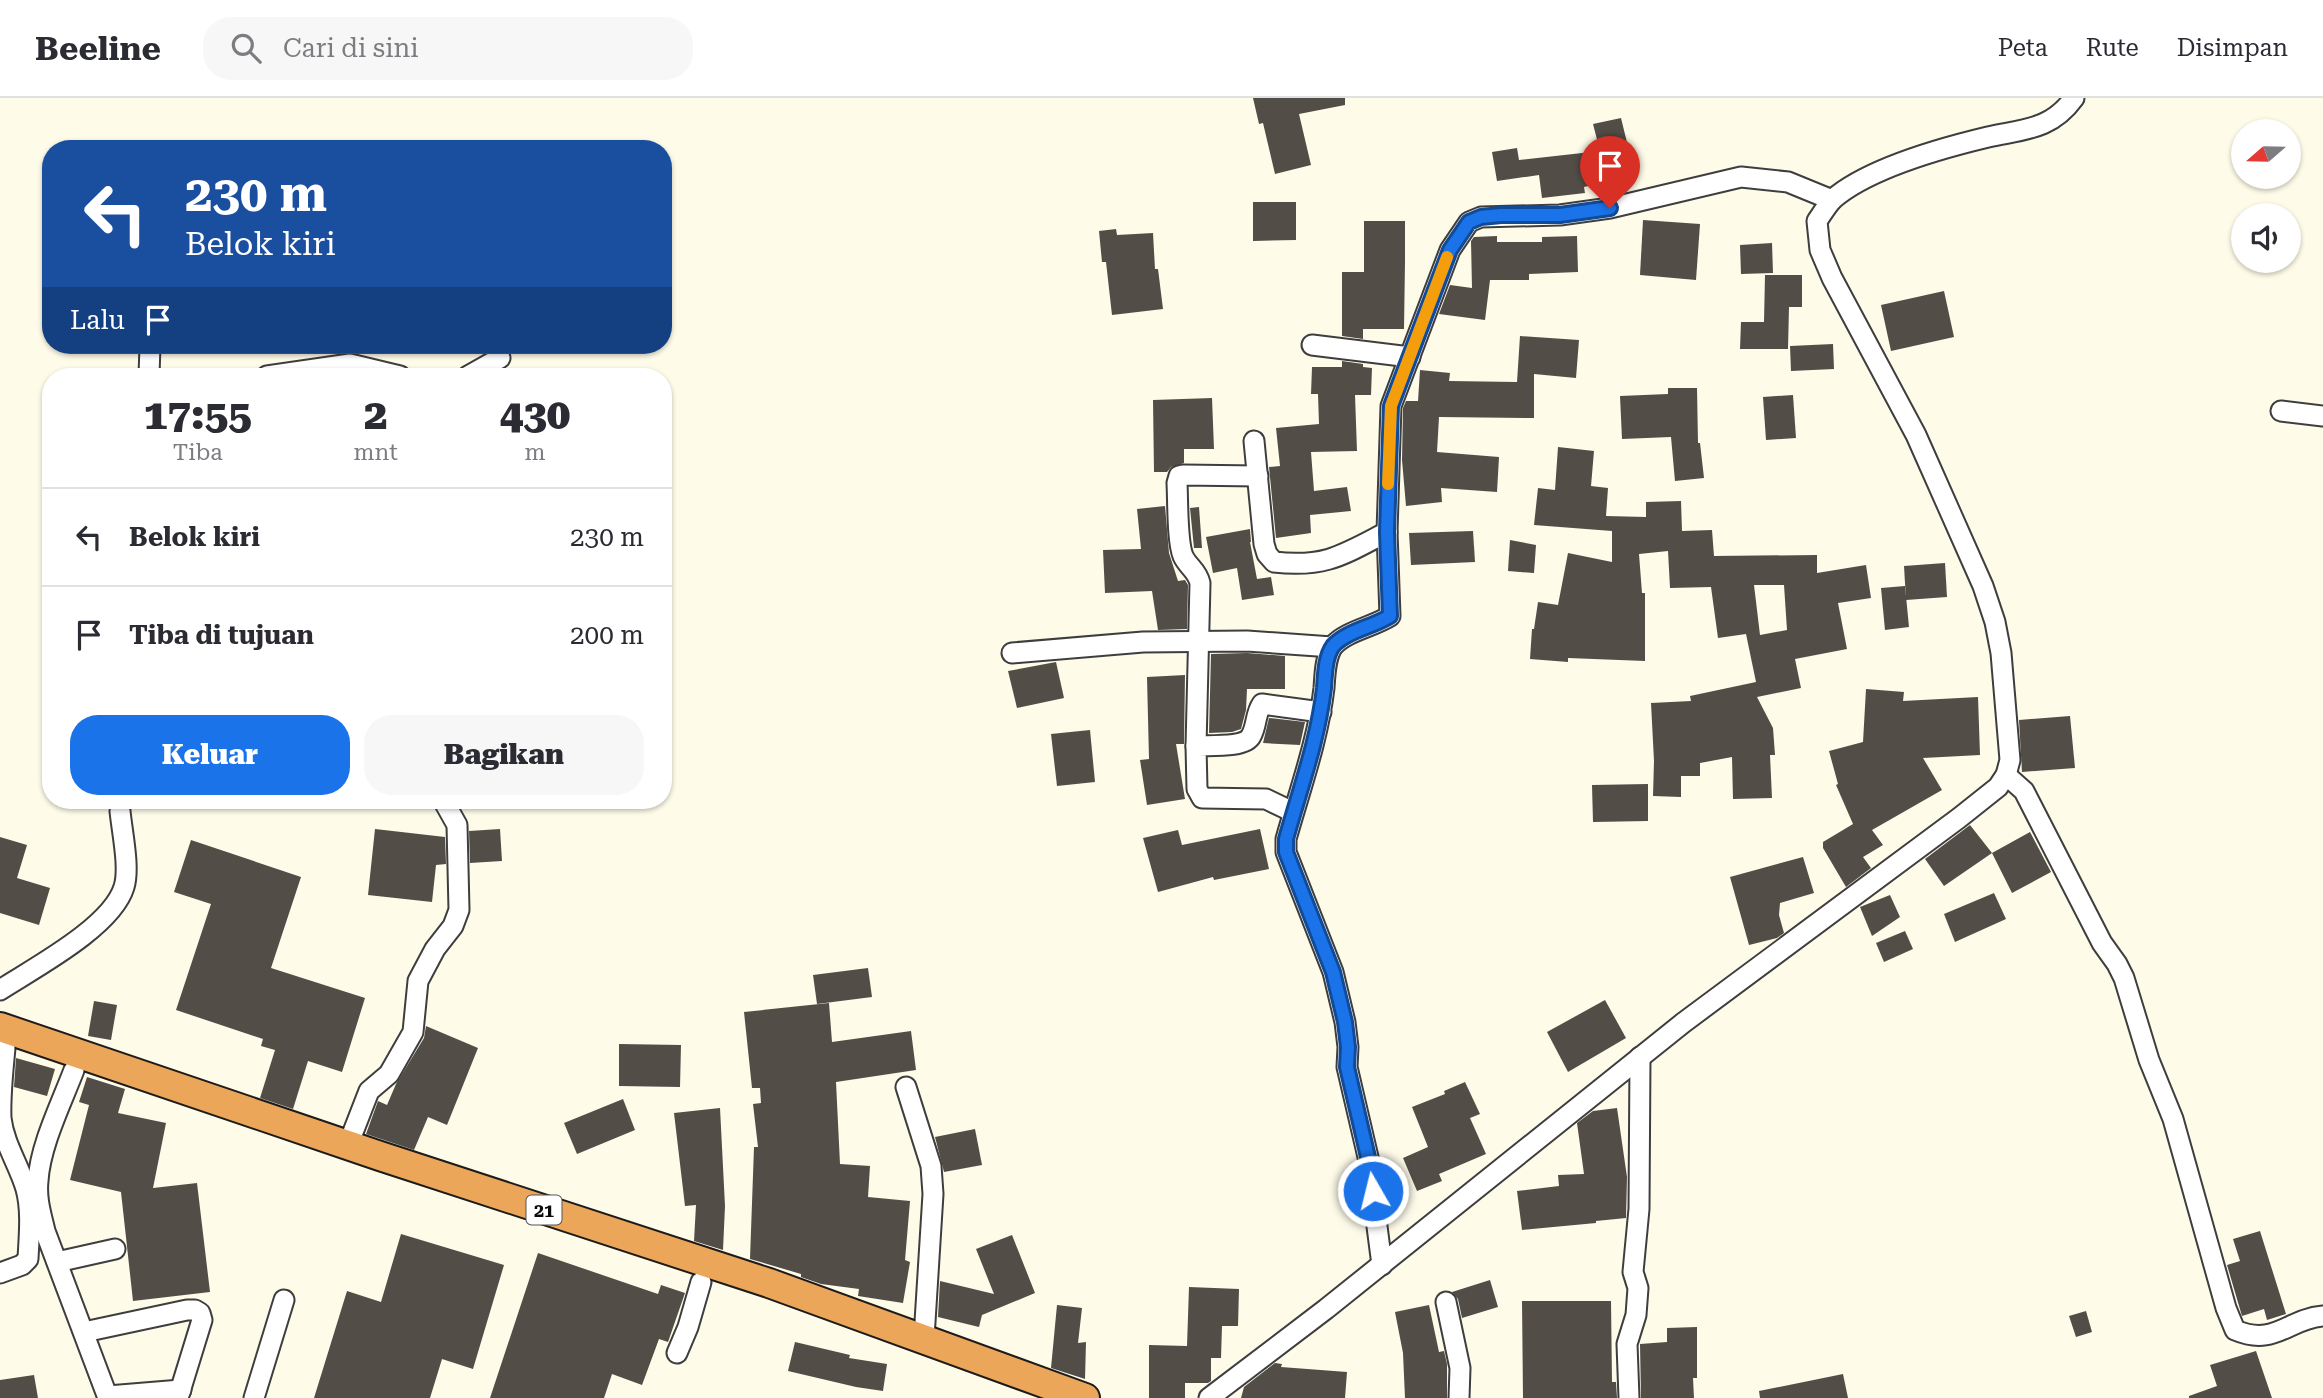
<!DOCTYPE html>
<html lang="id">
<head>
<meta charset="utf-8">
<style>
	:root { --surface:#fff; --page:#f7f7f7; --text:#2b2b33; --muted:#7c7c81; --line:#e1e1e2; --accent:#1a73e8 }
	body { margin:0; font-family:"Roboto Serif",serif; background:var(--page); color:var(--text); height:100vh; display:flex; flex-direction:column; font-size:26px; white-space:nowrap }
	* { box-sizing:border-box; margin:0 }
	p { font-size:23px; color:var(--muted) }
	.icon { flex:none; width:38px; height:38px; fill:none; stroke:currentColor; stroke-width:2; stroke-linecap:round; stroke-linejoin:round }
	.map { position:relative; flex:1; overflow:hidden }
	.sheet { position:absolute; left:42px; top:270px; width:630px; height:441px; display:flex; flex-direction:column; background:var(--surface); border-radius:28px; box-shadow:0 2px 5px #0004 }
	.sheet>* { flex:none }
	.hud { position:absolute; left:42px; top:42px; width:630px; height:214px; border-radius:28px; box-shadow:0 2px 5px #0004; background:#1a4fa0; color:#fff; overflow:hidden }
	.needle { width:46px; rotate:250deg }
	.tools { position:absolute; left:2231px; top:21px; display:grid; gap:14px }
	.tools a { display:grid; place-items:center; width:70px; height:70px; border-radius:50%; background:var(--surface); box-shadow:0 2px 5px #0004; font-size:35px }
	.pin { position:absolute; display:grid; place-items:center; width:60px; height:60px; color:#fff; margin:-72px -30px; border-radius:50% 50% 50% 0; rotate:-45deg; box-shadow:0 0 7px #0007 }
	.pin .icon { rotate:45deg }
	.me { position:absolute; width:77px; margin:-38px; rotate:352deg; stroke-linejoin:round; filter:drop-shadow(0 0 5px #0008) }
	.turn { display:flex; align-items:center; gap:24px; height:147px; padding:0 28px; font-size:32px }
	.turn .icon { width:91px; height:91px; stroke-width:2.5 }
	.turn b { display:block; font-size:49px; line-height:60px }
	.then { display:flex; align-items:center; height:66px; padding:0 28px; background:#0003; gap:14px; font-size:26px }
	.eta { display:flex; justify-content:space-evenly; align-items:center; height:119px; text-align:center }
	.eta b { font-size:42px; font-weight:800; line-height:49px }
	.primary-button { display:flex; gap:14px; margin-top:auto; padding:14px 28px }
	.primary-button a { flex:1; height:80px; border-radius:28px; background:var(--accent); color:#fff; font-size:28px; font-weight:800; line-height:80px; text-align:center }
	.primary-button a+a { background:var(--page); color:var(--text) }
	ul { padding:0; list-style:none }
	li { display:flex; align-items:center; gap:21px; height:98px; padding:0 28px; border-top:2px solid var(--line) }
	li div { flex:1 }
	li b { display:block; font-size:26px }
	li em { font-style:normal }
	header { display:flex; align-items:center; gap:42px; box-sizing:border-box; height:98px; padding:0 35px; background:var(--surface); border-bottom:2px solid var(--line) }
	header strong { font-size:33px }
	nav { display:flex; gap:38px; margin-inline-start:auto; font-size:24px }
	.search { width:490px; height:63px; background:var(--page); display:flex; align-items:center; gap:18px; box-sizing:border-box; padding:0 24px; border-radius:28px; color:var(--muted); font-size:26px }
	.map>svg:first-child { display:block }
	.building { fill:#534d48; fill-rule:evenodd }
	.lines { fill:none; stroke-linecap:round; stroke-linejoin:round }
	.minor-casing { stroke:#3e3e3e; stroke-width:23 }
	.highway-casing { stroke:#1c1c1c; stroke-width:32 }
	.minor { stroke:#fff; stroke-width:19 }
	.highway { stroke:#eca659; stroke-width:28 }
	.route-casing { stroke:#114b97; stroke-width:18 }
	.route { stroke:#1a73e8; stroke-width:12 }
	.slow { stroke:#f59e0b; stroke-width:12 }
	.labels { text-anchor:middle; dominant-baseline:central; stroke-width:7; stroke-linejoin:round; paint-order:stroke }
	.shield { fill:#fff; stroke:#545454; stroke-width:2 }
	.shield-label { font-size:18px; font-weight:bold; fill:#0b0b0b }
</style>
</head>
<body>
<header>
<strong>Beeline</strong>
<div class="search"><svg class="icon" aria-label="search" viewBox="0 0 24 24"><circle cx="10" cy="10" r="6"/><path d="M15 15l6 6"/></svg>Cari di sini</div>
<nav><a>Peta</a><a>Rute</a><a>Disimpan</a></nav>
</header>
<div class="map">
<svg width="2323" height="1300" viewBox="0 0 2323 1300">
	<rect width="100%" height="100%" fill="#fefbe9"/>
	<g class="building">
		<polygon points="1253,0 1345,0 1345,7 1299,16 1311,67 1275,76 1263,25 1259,26"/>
		<polygon points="1621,20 1635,77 1584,89 1585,95 1542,100 1539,77 1497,83 1492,54 1517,50 1519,62 1600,53 1593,26"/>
		<polygon points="1253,104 1296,104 1296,142 1253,143"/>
		<polygon points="1643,122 1700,126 1696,182 1640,177"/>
		<polygon points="1364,123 1405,123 1405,164 1404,231 1363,231 1363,241 1342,238 1342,174 1364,174"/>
		<polygon points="1116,131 1117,137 1153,135 1155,171 1158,171 1163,211 1112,217 1106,164 1102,164 1099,133"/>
		<polygon points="1497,138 1497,144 1542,144 1542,139 1577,138 1578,174 1529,176 1529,182 1490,182 1485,222 1439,216 1450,187 1472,190 1471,143 1474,139"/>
		<polygon points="1772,145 1773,175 1741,176 1740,147"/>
		<polygon points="1765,177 1802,177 1802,209 1789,209 1788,251 1740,251 1741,224 1764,224"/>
		<polygon points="1944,193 1954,239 1891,253 1881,207"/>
		<polygon points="1520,238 1579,242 1576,280 1534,276 1534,320 1439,319 1437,354 1499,359 1497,394 1441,390 1442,404 1406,408 1402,362 1403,310 1406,303 1418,303 1420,272 1450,275 1449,283 1517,284"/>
		<polygon points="1833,246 1834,271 1791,273 1790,248"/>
		<polygon points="1342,263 1363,266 1363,269 1372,270 1371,297 1355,297 1357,353 1311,354 1314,393 1347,389 1351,413 1310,417 1311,435 1276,440 1269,369 1280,368 1276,330 1319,326 1318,296 1311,296 1312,269 1342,269"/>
		<polygon points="1668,290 1697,290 1698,345 1700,345 1704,380 1675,383 1671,339 1622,341 1620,298 1668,296"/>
		<polygon points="1793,297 1796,340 1766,342 1763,299"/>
		<polygon points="1212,300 1214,351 1184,351 1184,365 1171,369 1167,374 1154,374 1153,302"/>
		<path d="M1558 349 1594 353 1591 388 1608 390 1606 418 1646 419V404L1681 403 1682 433 1712 432 1714 458 1817 457V475L1866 467 1871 500 1838 505 1847 551 1795 561 1801 590 1757 599 1773 630 1775 657H1770L1772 700 1733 701 1732 659 1700 665V678H1681V699L1653 698 1654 663 1651 605 1691 603 1690 598 1756 584 1746 536 1718 540 1711 489 1670 490 1668 453 1639 456 1642 495H1645V563L1568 560V564L1530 561 1532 531H1534L1538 504 1558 507 1568 455 1612 464V433L1534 427 1538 390 1555 392ZM1754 487H1784L1787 532 1760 537Z"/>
		<polygon points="1165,408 1169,455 1178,483 1185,482 1188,487 1187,531 1158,532 1152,493 1105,495 1103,452 1141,451 1137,411"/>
		<polygon points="1199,409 1202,450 1194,450 1190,410"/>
		<polygon points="1250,431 1251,444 1250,444 1257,481 1271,479 1274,497 1242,502 1237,470 1213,475 1206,439"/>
		<polygon points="1473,433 1475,464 1411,467 1409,435"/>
		<polygon points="1510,442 1536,447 1534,475 1508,473"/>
		<polygon points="1945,465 1947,499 1906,502 1904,468"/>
		<polygon points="1905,488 1909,529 1885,532 1881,490"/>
		<polygon points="1247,555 1285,558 1285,591 1247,591 1246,612 1241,631 1232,634 1209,635 1211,556"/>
		<polygon points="1056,564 1064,600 1017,610 1008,573"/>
		<polygon points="1185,577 1184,646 1176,646 1185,701 1147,707 1140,662 1149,661 1147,579"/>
		<polygon points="1866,591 1904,594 1903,603 1978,599 1980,657 1923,660 1942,692 1872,732 1883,747 1863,759 1871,770 1846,789 1823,750 1823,744 1853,726 1836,687 1838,686 1829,653 1863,644"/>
		<polygon points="2070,618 2075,670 2022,674 2019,622"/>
		<polygon points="1269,620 1305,624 1300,647 1263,645"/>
		<polygon points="1090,632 1095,684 1057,688 1051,636"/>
		<polygon points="1648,686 1648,723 1593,724 1592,687"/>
		<polygon points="1970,727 1992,755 1944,788 1925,761"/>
		<polygon points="375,731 445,739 446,766 436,767 432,804 368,797"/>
		<polygon points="500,731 502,763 470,765 469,733"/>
		<polygon points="1260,731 1269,771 1214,782 1213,779 1158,794 1143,740 1178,732 1182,747"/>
		<polygon points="2030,734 2051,774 2012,795 1992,755"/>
		<polygon points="0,739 27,747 17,780 50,790 39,827 0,815"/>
		<polygon points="191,742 301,779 271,870 365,900 342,974 308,963 293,1011 260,1000 275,952 261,948 263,941 176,912 211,806 174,794"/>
		<polygon points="1803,759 1814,795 1780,805 1779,817 1784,835 1777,840 1749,847 1730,779"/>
		<polygon points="1994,795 2006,821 1955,844 1944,816"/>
		<polygon points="1890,797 1900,819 1872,838 1860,809"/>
		<polygon points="1905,833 1913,851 1884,864 1876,845"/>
		<polygon points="868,870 872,899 817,906 813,877"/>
		<polygon points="1605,902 1626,940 1568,974 1547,934"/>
		<polygon points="94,903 117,907 111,942 88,938"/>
		<polygon points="829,905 832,944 911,933 916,972 836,984 840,1066 870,1068 868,1099 910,1103 905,1162 910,1164 903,1205 858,1198 859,1191 821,1186 801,1179 801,1176 750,1161 754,1049 758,1049 753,1006 761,1005 760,990 752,990 744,914"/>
		<polygon points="426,928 478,950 447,1027 428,1019 414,1052 366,1036 378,1003 387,1007 396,986 424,940"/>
		<polygon points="619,946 681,947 680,989 619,988"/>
		<polygon points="16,960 55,971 47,998 14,989"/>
		<polygon points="87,979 125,991 118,1015 166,1025 153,1090 197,1085 210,1194 133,1203 121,1094 70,1082 89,1007 79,1004"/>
		<polygon points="1465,984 1480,1016 1470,1020 1486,1056 1439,1076 1442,1083 1417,1093 1403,1060 1428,1049 1412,1009 1445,996 1444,993"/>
		<polygon points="623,1001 635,1032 577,1056 564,1025"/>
		<polygon points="720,1010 725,1108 723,1152 694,1143 696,1107 685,1108 674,1015"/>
		<polygon points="1617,1010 1627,1079 1626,1120 1596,1123 1596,1125 1522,1132 1517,1093 1559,1088 1558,1077 1584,1076 1577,1025 1593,1013"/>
		<polygon points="975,1031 982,1067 944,1074 935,1039"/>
		<polygon points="2260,1133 2286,1216 2267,1222 2264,1211 2242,1218 2227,1167 2240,1163 2233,1141"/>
		<polygon points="401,1136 504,1167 473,1271 442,1261 430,1300 314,1300 347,1193 381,1204"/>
		<polygon points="1012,1137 1035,1195 982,1217 979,1229 938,1219 940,1183 994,1196 976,1151"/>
		<polygon points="538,1155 658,1196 661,1187 685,1195 668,1244 659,1241 642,1287 612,1276 604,1300 490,1300"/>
		<polygon points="1490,1182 1498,1209 1462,1220 1458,1201 1452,1194"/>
		<polygon points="1189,1189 1239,1191 1238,1228 1222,1228 1221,1260 1211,1260 1211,1283 1208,1285 1185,1285 1185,1300 1149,1300 1149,1247 1187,1248"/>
		<polygon points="1522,1203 1611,1203 1612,1284 1616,1284 1617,1300 1523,1300"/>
		<polygon points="1057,1207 1082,1210 1078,1245 1086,1244 1085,1281 1051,1270"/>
		<polygon points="1429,1207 1439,1254 1444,1253 1447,1266 1447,1300 1405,1300 1403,1255 1395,1214"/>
		<polygon points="2086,1213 2092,1234 2076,1239 2069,1218"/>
		<polygon points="1697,1229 1697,1280 1693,1280 1694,1300 1641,1300 1640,1246 1667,1244 1667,1230"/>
		<polygon points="795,1244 850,1257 849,1260 887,1266 883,1293 856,1289 788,1273"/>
		<polygon points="2256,1253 2272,1300 2189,1300 2189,1298 2217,1288 2210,1267"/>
		<polygon points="1275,1265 1282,1266 1281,1269 1347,1274 1345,1300 1241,1300 1244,1289"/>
		<polygon points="1843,1276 1848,1300 1760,1300 1759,1293"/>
		<polygon points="34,1277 38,1300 0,1300 0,1282"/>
	</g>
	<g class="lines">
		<defs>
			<g id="minor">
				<polyline points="1312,247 1410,259"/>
				<polyline points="149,278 150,247"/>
				<polyline points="267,278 350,266 400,278"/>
				<polyline points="468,278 500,260"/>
				<polyline points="2281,313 2323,318"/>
				<path d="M1254 343 1264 446 1267 456 1274 464C1325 470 1343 457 1387 434"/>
				<polyline points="1012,555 1143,544 1247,543 1332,549"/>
				<path d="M1196 648 1200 485C1197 472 1188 469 1183 458 1177 443 1178 403 1177 385L1179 378 1183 377 1258 378"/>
				<path d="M2006 677 2024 693 2102 845 2117 866 2124 880 2149 962 2173 1021 2226 1210 2235 1232C2275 1249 2287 1221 2323 1218"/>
				<path d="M1293 714 1266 701 1202 700 1197 691 1196 648C1209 647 1245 650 1251 638 1257 628 1255 616 1262 606L1321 614"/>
				<path d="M0 892C34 870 112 829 124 789 130 770 122 734 120 713"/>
				<path d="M74 972C61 1006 40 1048 38 1083 36 1100 41 1116 45 1133L108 1300"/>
				<polyline points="906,989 931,1068 933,1096 924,1240"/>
				<polyline points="348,1047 369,993 389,976 413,934 418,883 435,851 453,828 459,812 457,727 443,702"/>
				<polyline points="57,1164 115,1151"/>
				<path d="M1382 1167 1368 1059 1347 969 1348 949 1345 924 1333 874 1286 754V741C1300 691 1318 642 1324 590 1325 577 1325 559 1333 548 1346 533 1373 529 1390 518L1387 434 1391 308 1450 152 1469 124 1481 119 1560 117 1610 110 1741 79 1788 84 1832 102"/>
				<path d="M0 1175 22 1167 28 1161C29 1139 32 1113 26 1091 19 1067 4 1046 1 1020 0 998 3 972 5 950"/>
				<polyline points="1446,1204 1460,1270 1459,1300"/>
				<polyline points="84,1234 187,1212 195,1212 200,1215 202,1222 178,1300"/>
				<polyline points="677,1255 688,1229 701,1184"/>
				<polyline points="108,1298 181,1292"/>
				<polyline points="254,1300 284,1202"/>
				<path d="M1209 1300 1326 1211 1683 925 1959 720 1998 689 2006 677 2010 662 2001 555 1995 524 1983 488 1916 337 1832 180 1820 152 1817 123C1822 116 1827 107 1833 101 1869 70 1942 50 1988 39 2024 31 2051 32 2074 0"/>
				<polyline points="1629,1300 1627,1246 1636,1217 1638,1190 1633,1174 1639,1111 1640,959"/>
			</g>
			<polyline id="highway" points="0,929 380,1058 769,1185 1085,1300"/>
		</defs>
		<use href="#minor" class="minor-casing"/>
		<use href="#highway" class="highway-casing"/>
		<use href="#minor" class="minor"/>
		<use href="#highway" class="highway"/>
	</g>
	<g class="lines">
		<defs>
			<path id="route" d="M1373 1093 1368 1059 1347 969 1348 949 1345 924 1333 874 1286 754V741C1300 691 1318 642 1324 590 1325 577 1325 559 1333 548 1346 533 1373 529 1390 518L1387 434 1391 308 1450 152 1469 124 1481 119 1501 117H1560L1610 110"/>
		</defs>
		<use href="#route" class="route-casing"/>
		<use href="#route" class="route"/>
		<polyline class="slow" points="1388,386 1391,308 1447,159"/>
	</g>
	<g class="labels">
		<rect class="shield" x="526.5" y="1097.5" width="35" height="29" rx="5"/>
		<g class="shield-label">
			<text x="544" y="1112">21</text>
		</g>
	</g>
</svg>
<div class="tools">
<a><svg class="needle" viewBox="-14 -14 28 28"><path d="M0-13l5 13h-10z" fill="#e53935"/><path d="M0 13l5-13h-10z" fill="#7c7c81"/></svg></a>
<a><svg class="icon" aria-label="sound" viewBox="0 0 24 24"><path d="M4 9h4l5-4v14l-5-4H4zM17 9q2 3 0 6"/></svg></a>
</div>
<div class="pin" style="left:1610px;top:110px;background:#d93025"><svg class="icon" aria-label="arrive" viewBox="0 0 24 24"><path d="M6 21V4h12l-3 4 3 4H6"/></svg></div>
<svg class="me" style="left:1373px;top:1093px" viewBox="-20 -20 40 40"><circle r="17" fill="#1a73e8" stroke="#fff" stroke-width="3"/><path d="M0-11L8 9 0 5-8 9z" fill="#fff"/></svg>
<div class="hud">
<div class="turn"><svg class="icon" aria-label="left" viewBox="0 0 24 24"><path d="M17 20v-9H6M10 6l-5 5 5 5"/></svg><div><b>230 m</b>Belok kiri</div></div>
<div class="then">Lalu<svg class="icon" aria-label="arrive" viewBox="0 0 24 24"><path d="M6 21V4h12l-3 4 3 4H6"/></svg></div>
</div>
<section class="sheet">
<div class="eta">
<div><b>17:55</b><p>Tiba</p></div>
<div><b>2</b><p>mnt</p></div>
<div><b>430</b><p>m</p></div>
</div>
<ul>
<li><svg class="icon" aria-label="left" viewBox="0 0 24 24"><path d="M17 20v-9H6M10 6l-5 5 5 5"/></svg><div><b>Belok kiri</b></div><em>230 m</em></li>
<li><svg class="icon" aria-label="arrive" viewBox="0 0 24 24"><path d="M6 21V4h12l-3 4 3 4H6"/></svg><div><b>Tiba di tujuan</b></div><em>200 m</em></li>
</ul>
<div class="primary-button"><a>Keluar</a><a>Bagikan</a></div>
</section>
</div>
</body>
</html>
